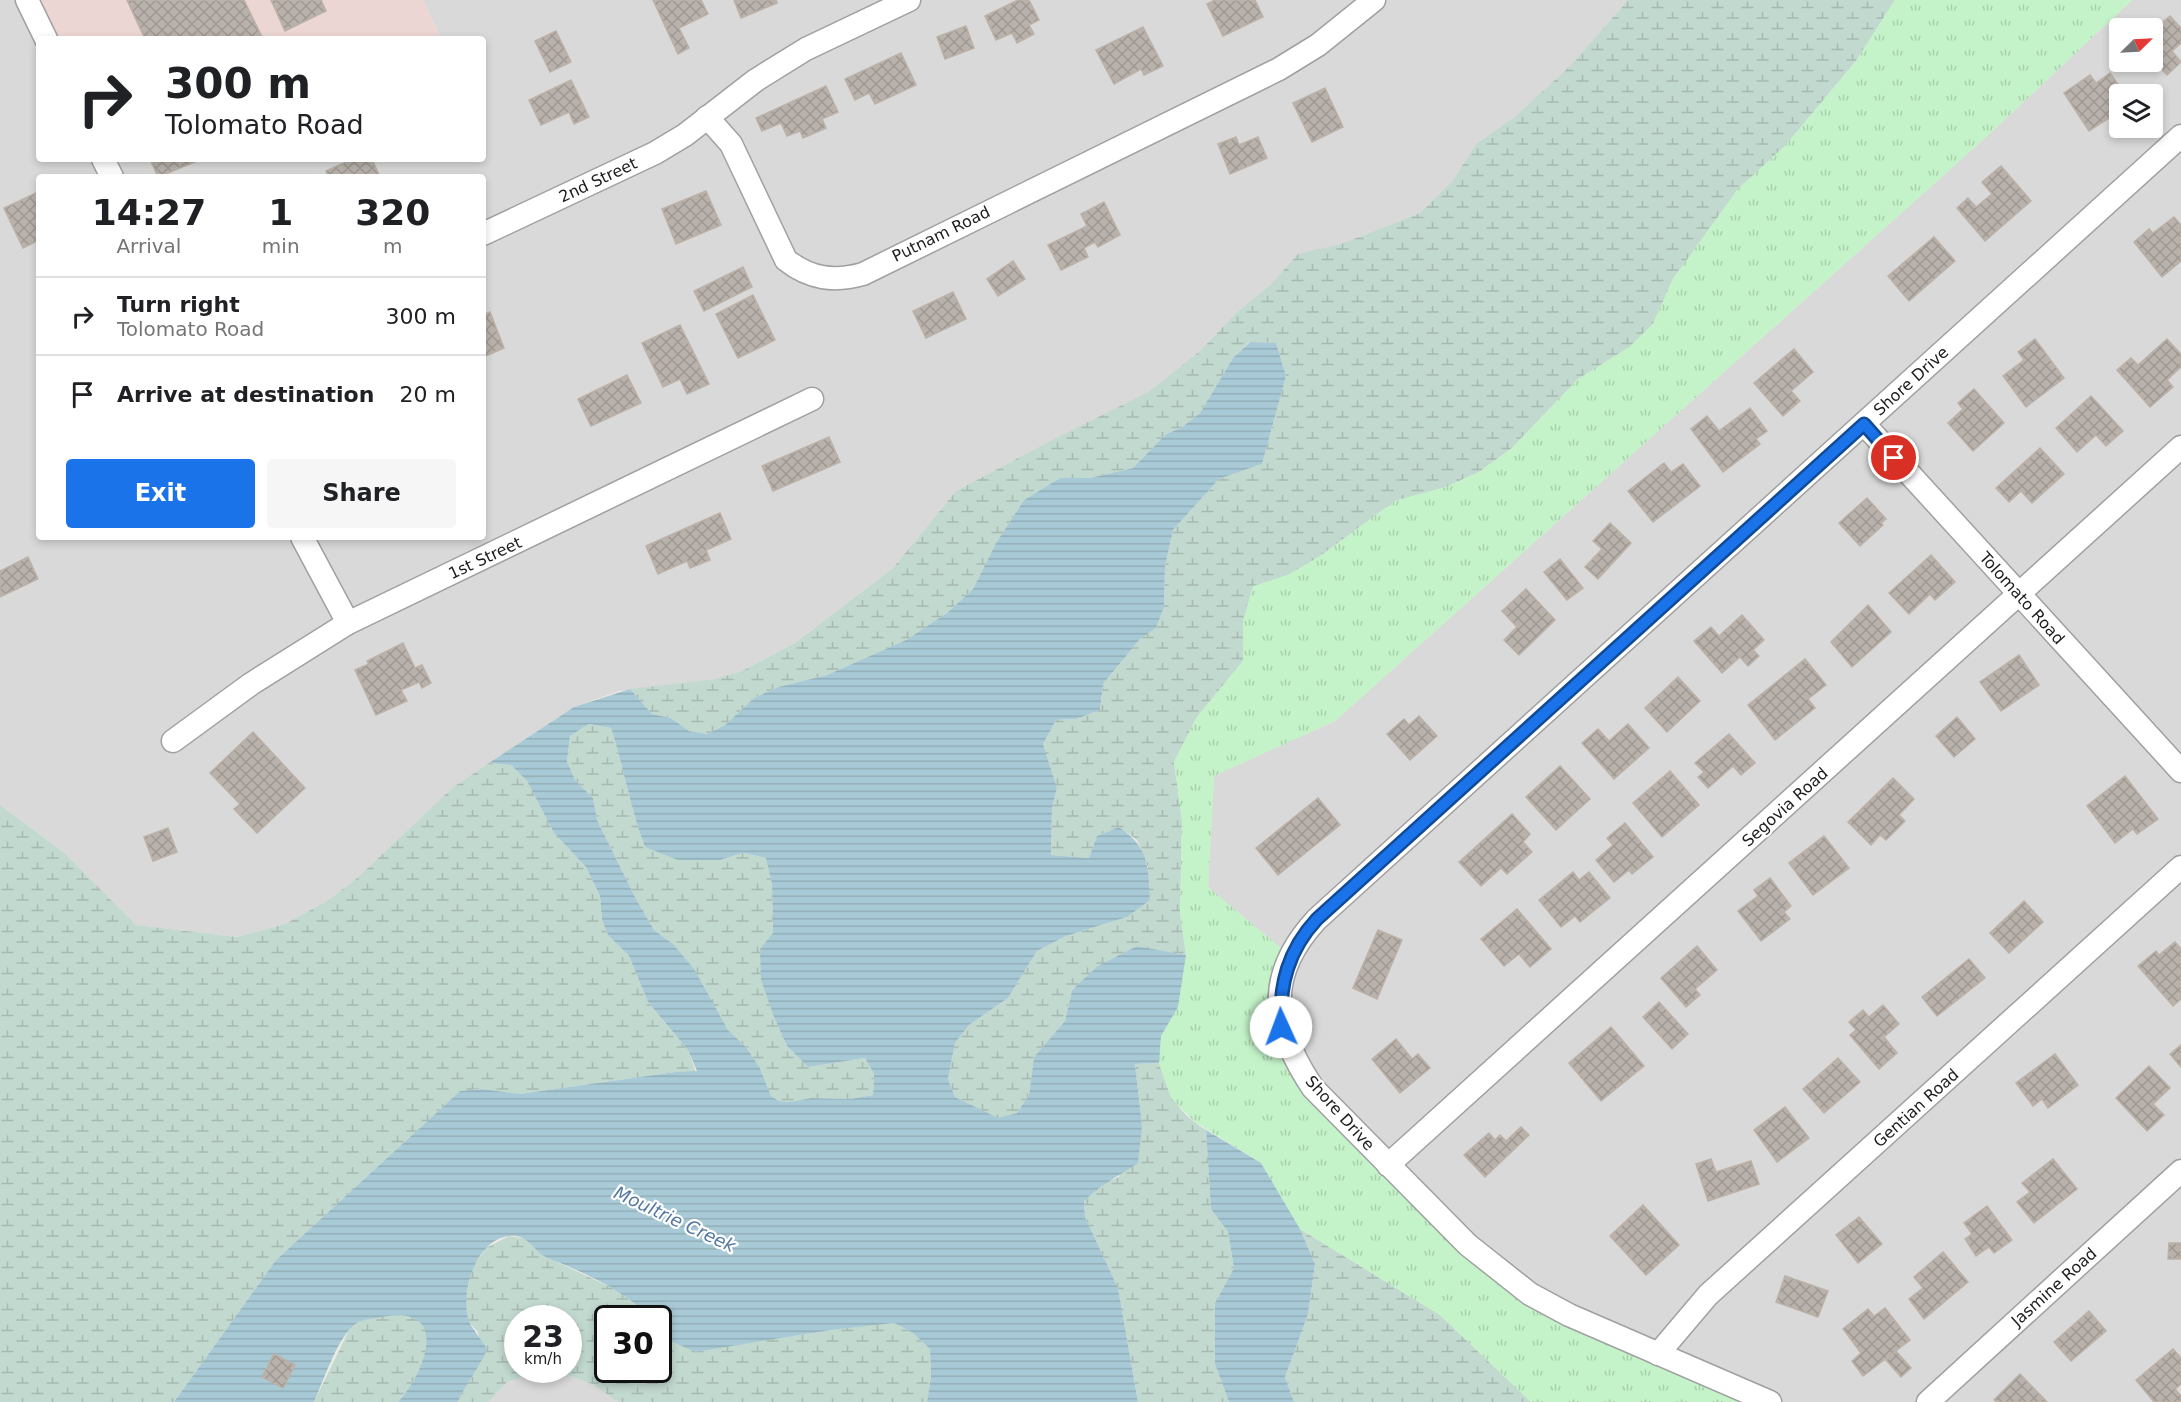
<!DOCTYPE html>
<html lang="en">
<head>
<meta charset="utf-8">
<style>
	:root { --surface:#fff; --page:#f6f6f6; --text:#202124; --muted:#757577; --line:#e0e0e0; --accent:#1a73e8 }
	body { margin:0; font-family:"DejaVu Sans",sans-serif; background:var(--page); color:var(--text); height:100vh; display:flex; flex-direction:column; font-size:22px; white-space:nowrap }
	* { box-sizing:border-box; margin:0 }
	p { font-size:20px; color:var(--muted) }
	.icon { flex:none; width:33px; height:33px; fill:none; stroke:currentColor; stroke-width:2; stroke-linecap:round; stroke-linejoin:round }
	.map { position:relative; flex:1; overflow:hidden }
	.panel { position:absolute; left:36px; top:174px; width:450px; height:366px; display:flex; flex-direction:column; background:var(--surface); border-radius:6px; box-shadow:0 3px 9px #0003 }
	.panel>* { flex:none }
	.hud { position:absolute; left:36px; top:36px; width:450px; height:126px; border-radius:6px; box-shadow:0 3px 9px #0003; background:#fff; color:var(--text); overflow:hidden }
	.needle { width:39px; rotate:66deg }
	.fabs { position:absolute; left:2109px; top:18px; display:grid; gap:12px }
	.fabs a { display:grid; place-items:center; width:54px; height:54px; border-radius:6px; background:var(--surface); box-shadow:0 3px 9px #0003; font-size:30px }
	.speed { position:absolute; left:504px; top:1305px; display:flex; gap:12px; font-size:30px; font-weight:700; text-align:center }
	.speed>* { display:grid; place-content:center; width:78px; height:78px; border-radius:50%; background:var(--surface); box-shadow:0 3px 9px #0003; line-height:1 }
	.speed small { font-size:15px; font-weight:400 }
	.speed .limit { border:3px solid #111; border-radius:9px; background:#fff; color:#111 }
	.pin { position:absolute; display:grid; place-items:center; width:51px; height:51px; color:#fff; margin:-26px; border:3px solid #fff; border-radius:50%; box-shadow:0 2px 6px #0007 }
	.me { position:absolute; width:66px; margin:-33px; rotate:358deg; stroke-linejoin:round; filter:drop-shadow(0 0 4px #0008) }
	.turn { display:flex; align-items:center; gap:21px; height:126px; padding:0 30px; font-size:27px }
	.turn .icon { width:78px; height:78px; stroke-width:2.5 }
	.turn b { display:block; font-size:42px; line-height:51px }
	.eta { display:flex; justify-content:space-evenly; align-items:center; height:102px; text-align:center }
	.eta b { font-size:36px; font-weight:800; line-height:42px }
	.button { display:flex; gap:12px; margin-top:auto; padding:12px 30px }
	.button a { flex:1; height:69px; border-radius:6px; background:var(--accent); color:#fff; font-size:24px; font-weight:800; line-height:69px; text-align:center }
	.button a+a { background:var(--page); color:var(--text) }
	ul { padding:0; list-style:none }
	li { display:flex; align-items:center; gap:18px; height:78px; padding:0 30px; border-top:2px solid var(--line) }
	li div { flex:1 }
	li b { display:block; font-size:22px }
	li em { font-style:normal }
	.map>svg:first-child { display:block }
	.residential { fill:#dad9d9; fill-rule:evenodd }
	.commercial { fill:#ecd6d4 }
	.wetland { fill:url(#wetland-marsh) }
	.park { fill:url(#park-tufts) }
	.water { fill:url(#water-rules); fill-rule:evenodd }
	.building { fill:url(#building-cross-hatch); stroke:#bcb1a7; stroke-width:1.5 }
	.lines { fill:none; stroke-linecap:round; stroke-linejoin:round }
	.minor-casing { stroke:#a0a0a0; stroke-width:25 }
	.minor { stroke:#fff; stroke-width:22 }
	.route-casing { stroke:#114b97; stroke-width:15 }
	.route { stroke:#1a73e8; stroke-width:10 }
	.labels { text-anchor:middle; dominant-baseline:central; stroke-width:4.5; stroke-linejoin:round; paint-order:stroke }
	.street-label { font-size:16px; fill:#1c1c1c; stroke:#fff }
	.water-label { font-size:18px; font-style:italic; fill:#5478a1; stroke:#fff }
</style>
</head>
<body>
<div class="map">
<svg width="2181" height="1402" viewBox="0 0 2181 1402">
	<defs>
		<pattern id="wetland-marsh" width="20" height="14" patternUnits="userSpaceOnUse" patternTransform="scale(1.5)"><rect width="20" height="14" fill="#c2d9cf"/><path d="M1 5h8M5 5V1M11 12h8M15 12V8" fill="none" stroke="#a6bab1"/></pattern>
		<pattern id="park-tufts" width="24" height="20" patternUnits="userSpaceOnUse" patternTransform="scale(1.5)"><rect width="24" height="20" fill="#c4f3c9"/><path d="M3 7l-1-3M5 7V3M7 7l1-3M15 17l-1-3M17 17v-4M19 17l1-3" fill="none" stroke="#a8d0ac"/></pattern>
		<pattern id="water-rules" width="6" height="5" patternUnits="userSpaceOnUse" patternTransform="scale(1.5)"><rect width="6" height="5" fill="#a8cad6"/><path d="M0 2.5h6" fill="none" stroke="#90adb7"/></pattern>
		<pattern id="building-cross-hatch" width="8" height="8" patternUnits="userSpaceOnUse" patternTransform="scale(1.5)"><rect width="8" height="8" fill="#b9b2ac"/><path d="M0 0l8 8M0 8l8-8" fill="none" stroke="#9e9893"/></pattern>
	</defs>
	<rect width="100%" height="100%" fill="#edeae3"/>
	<g class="residential">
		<path d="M0 0H30L39 39V159H105L109 168 128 159H483V39H441L423 0H1628L1569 67 1513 118 1476 144 1453 180 1420 213 1341 244 1298 255 1271 284 1236 313 1200 351 1148 392 1048 442 956 491 893 568 795 643 742 671 715 679 619 691 574 707 452 788 356 879 327 901 285 924 237 937 136 925 63 852 0 805ZM39 177H483V537H39Z"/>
		<path d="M2132 0H2181V1402H1746L1514 1295 1304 1092 1208 887 1214 775 1335 721 1985 138ZM2120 28H2152V62H2120ZM2120 94H2152V128H2120Z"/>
		<polygon points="544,1370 554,1370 592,1384 618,1402 489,1402 507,1382"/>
	</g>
	<polygon class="commercial" points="30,0 423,0 441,39 48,39"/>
	<g class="wetland">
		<polygon points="1628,0 1895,0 1856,61 1785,146 1738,189 1673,279 1653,324 1629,348 1578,379 1512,448 1479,472 1446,487 1395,501 1319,557 1288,575 1253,587 1243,622 1243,661 1197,717 1174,762 1182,820 1180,913 1186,955 1137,946 1072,989 1065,1021 1034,1057 1029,1095 1017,1113 998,1119 955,1097 948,1079 955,1043 969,1025 1008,998 1037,951 1066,936 1127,917 1148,867 1137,840 1119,827 1097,836 1089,858 1051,855 1052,808 1057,788 1043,744 1056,720 1076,719 1100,710 1103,684 1140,639 1156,628 1164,607 1165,566 1173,530 1219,479 1262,464 1286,376 1276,343 1249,342 1233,358 1200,413 1181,428 1166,434 1133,468 1090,478 1060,478 1024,500 996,543 973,589 947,613 906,640 827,675 778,687 754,698 725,725 707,734 689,731 671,718 652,714 630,689 715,679 742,671 795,643 893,568 956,491 1048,442 1148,392 1200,351 1236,313 1271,284 1298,254 1341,244 1420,213 1453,180 1476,144 1513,118 1569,67"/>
		<path d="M589 724 611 728C624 768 630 808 645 847L720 860 743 853 767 858 772 884 773 934 760 949 774 1017 787 1046 808 1067 865 1058 874 1074 873 1095 850 1099 811 1098 791 1102 779 1101 771 1096 760 1068 746 1047 728 1030 673 944 654 930 636 899 597 820 593 798 575 780 567 761 570 736Z"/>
		<polygon points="489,763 511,765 527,781 554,833 586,867 600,896 602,920 608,935 629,956 648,1002 688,1050 696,1073 675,1072 520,1094 482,1089 460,1091 276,1260 174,1402 0,1402 0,805 63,852 136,925 237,937 285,924 327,901 356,879 452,788"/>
		<path d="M1159 1063C1170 1096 1176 1111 1206 1130L1211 1209 1228 1232 1234 1268 1215 1303V1364L1229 1402H1138L1118 1288 1085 1217 1084 1200 1100 1185 1119 1177 1142 1125 1135 1064Z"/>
		<polygon points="1300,1229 1440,1315 1531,1402 1294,1402 1285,1377 1308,1314 1315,1264"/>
		<polygon points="509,1236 527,1239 544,1256 621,1292 650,1318 608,1318 608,1370 658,1370 659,1327 671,1341 894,1323 913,1333 930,1349 931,1376 927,1402 618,1402 592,1384 554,1370 568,1370 568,1318 518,1318 518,1370 544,1370 507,1382 489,1402 458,1402 467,1380 482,1361 478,1332 468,1321 465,1303 472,1268 486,1248"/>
		<path d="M399 1314C404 1315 412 1315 417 1319 443 1337 413 1386 398 1402H314L350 1328 362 1320Z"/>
	</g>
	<polygon class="park" points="1895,0 2132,0 1985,138 1335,721 1214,776 1208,887 1281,948 1270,1003 1280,1049 1514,1295 1746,1402 1531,1402 1440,1315 1300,1229 1261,1163 1195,1122 1171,1098 1159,1063 1161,1036 1178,1007 1186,955 1180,913 1182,820 1174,762 1197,717 1243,661 1243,622 1253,586 1288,575 1319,557 1395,501 1446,487 1479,472 1512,448 1578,379 1629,347 1653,324 1673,279 1738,189 1785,146 1856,61"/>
	<g class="water">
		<path d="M1250 342 1276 343 1286 376 1262 464 1219 479 1173 530 1165 566 1164 607 1156 628 1140 639 1103 684 1100 710 1076 719 1056 720 1043 744 1057 788 1052 808 1051 855 1089 858 1097 836 1119 827C1149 848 1148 865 1150 900L1127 917 1066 936 1037 951 1008 998 969 1025 955 1043 948 1079 955 1097 998 1118 1017 1113 1029 1095 1034 1057 1065 1021 1072 990 1098 966 1137 946 1186 955 1178 1007 1161 1036 1159 1063 1135 1064 1142 1125 1138 1163C1119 1176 1100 1185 1084 1201L1085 1217 1118 1288 1138 1402H927L931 1376 930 1349 913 1333 894 1323 830 1330 695 1352 671 1341 659 1327 658 1318H650C627 1293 597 1279 565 1265 559 1262 550 1260 544 1256 532 1248 527 1234 509 1236 476 1240 461 1290 468 1318 469 1325 482 1340 487 1349 480 1368 466 1382 458 1402H398C426 1371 451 1304 382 1317 371 1319 360 1319 352 1327 336 1342 323 1382 314 1402H174L276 1260 460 1091 482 1089 520 1094 675 1072 697 1071 688 1050 648 1002 629 956 608 935 602 920 600 896 586 867 554 833 527 781 511 765 489 763 574 707 630 689 652 714 671 718 689 731 707 734 725 725 754 698 778 687 827 675 906 640 947 613 973 589 996 543 1024 500 1060 478H1090L1133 468 1166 434 1181 428 1200 413 1233 358ZM589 724 611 728C624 768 630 808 645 847L678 860H720L743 853 766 858 772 884 773 933 760 949 761 980 774 1017 787 1046 808 1067 865 1058 874 1074 873 1095 850 1099 811 1098 790 1102 779 1101 771 1096 760 1068 746 1047 728 1030 694 969 673 944 654 930 636 899 597 820 593 798 575 780 567 761 570 736Z"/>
		<polygon points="1206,1130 1261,1163 1300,1229 1315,1264 1308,1314 1285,1377 1294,1402 1229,1402 1215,1364 1215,1303 1234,1268 1228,1232 1211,1209"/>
	</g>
	<g class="building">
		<polygon points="127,0 244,0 263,39 145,39"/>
		<polygon points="271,0 321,0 326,11 285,31"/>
		<polygon points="653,0 701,0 708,14 679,28 689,48 678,54"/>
		<polygon points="734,0 776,0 777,3 741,18"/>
		<polygon points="1018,0 1029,0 1039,20 1029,25 1034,34 1017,43 1012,33 996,40 985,16"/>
		<polygon points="1215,0 1255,0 1263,17 1223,36 1207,4"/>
		<polygon points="2170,16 2181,28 2181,43 2172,51 2181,62 2167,75 2152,59 2152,31"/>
		<polygon points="966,26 974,48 945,59 937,37"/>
		<polygon points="1143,27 1163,66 1144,75 1141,69 1114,84 1096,50"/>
		<polygon points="556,31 571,62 550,72 535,41"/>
		<polygon points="901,53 916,85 875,104 869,93 855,100 845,79"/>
		<polygon points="2110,73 2125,94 2120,94 2120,111 2089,131 2064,93 2090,75 2096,83"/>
		<polygon points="571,80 589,117 574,124 569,112 541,125 529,100"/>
		<polygon points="826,86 838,112 822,119 826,128 803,138 800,131 787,136 781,123 762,131 756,118"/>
		<polygon points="1325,88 1343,127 1312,142 1293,103"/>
		<polygon points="1236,137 1239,145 1258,137 1267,158 1230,174 1218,144"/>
		<polygon points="150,159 202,159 158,177"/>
		<polygon points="353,159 372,159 380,177 328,177 326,171"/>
		<polygon points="2001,166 2031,201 1985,241 1957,208 1968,198 1976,207 1992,194 1982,182"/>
		<polygon points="706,191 721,225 676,244 662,209"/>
		<polygon points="36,193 39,198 39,240 23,248 4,208"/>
		<polygon points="1104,202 1120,235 1098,247 1095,242 1084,248 1088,257 1061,270 1048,245 1087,226 1081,214"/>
		<polygon points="2174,217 2181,225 2181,261 2162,277 2134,242 2149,229 2153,233"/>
		<polygon points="1934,237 1955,261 1909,301 1888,276"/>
		<polygon points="1013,261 1025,279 998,296 987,279"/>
		<polygon points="743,267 752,287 704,311 694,291"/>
		<polygon points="953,292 966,319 926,338 913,311"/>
		<polygon points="753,295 775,340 738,358 716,314"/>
		<polygon points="490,312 504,348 483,357 483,315"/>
		<polygon points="680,325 709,384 687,394 680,379 663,387 642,343"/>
		<polygon points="2035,339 2064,378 2026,407 2003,376 2024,360 2018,352"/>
		<polygon points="2167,339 2181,354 2181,367 2167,380 2173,387 2150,407 2117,370 2131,358 2138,365"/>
		<polygon points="1794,349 1813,372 1791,391 1800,401 1783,416 1754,383"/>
		<polygon points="627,375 641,403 591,426 578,399"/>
		<polygon points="1974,389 2004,423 1973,451 1948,423 1963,409 1958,403"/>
		<polygon points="2091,396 2123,431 2106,446 2096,435 2077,452 2056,428"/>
		<polygon points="1750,408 1767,431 1756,439 1760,444 1723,472 1691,429 1707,416 1719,431"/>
		<polygon points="829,437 840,462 773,491 762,466"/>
		<polygon points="2040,448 2064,474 2032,503 2021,491 2009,502 1996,488"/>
		<polygon points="1664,463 1671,472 1683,464 1700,486 1653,522 1628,491"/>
		<polygon points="1867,498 1886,519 1881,523 1883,525 1860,546 1839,523"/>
		<polygon points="720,513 731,539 706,550 710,560 690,568 687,561 658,574 646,546"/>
		<polygon points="1610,523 1631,543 1598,579 1585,567 1602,549 1593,541"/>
		<polygon points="1931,555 1955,582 1935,600 1930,594 1909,614 1889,593"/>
		<polygon points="28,557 38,579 0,597 0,571"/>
		<polygon points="1560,559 1583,588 1567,600 1544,572"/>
		<polygon points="1526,589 1555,620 1519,655 1504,640 1517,627 1502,611"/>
		<polygon points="1868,605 1891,632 1852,667 1831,642"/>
		<polygon points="1742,615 1764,640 1753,650 1759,656 1748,666 1740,657 1722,673 1694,641 1711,627 1719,636"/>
		<polygon points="403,643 415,668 422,665 431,683 422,688 419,682 401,690 407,701 376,715 355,670 369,664 367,661"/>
		<polygon points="2019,655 2039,685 2001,711 1980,682"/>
		<polygon points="1805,659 1826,685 1808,699 1815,708 1775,740 1748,705"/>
		<polygon points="1678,677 1700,701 1667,732 1645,708"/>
		<polygon points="1419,716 1437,736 1410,760 1387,734 1404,719 1409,725"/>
		<polygon points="1957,717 1975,739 1954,757 1936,736"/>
		<polygon points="1628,724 1649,748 1614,779 1582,743 1598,729 1609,741"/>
		<polygon points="253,732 305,788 257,833 234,809 240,804 210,773"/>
		<polygon points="1729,734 1755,763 1741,775 1733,766 1708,788 1698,777 1704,772 1695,763"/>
		<polygon points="1560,766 1590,799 1556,830 1526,797"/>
		<polygon points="1670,771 1699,805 1662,837 1633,803"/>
		<polygon points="2125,776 2158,819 2137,834 2133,829 2115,843 2087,806"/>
		<polygon points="1893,778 1914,799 1899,815 1905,821 1886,840 1880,835 1871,845 1848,822"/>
		<polygon points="1318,798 1340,825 1278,875 1256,848"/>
		<polygon points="1512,814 1530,834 1523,842 1532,852 1507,874 1501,868 1481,886 1459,862"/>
		<polygon points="1625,823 1653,857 1632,874 1629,870 1614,882 1596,860 1613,845 1607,838"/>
		<polygon points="168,828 177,852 153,861 144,837"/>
		<polygon points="1824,836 1849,868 1813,895 1789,863"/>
		<polygon points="1573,872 1579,880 1589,872 1610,898 1580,922 1575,916 1561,927 1539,900"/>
		<polygon points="1770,878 1791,906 1784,912 1790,919 1761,941 1738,911 1758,896 1754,890"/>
		<polygon points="2024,901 2043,922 2009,953 1990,933"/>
		<polygon points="1517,909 1551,949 1530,967 1519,954 1504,966 1481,939"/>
		<polygon points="1378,930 1402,940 1377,999 1353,988"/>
		<polygon points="2175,942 2181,949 2181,999 2173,1006 2138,966 2156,951 2159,955"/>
		<polygon points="1697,946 1717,970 1695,989 1700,995 1686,1007 1661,978"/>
		<polygon points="1969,959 1985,978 1937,1016 1922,997"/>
		<polygon points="1659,1002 1688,1034 1672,1049 1643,1017"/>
		<polygon points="1883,1005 1899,1024 1884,1037 1897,1053 1879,1069 1850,1035 1856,1030 1849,1022 1863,1010 1869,1017"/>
		<polygon points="1611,1027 1644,1066 1601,1101 1569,1063"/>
		<polygon points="1396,1039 1412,1059 1418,1054 1430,1068 1400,1093 1372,1059"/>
		<polygon points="2181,1045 2181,1067 2170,1054"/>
		<polygon points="2055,1054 2078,1085 2048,1108 2042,1099 2033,1106 2016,1083"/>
		<polygon points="1838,1058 1860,1082 1824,1113 1803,1089"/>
		<polygon points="2149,1066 2170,1088 2153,1104 2164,1115 2147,1131 2116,1098"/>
		<polygon points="1785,1107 1809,1138 1777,1162 1754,1130"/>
		<polygon points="1521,1127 1529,1135 1485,1177 1464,1155 1489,1133 1495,1140 1500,1135 1506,1141"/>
		<polygon points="1711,1159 1716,1172 1751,1161 1759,1184 1708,1201 1696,1164"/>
		<polygon points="2053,1159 2077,1189 2034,1223 2017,1202 2030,1192 2022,1183"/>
		<polygon points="1643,1205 1679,1245 1646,1275 1610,1236"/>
		<polygon points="1987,1206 2012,1240 1994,1253 1989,1247 1976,1256 1965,1239 1972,1234 1964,1223"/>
		<polygon points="1859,1217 1882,1244 1858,1263 1836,1235"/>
		<polygon points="2169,1243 2181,1243 2181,1259 2168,1259"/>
		<polygon points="1943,1252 1968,1282 1924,1319 1909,1299 1923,1288 1914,1277"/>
		<polygon points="1785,1276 1828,1291 1818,1317 1776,1302"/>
		<polygon points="1885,1308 1910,1340 1863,1376 1852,1361 1861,1353 1843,1329 1868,1309 1874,1316"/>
		<polygon points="2089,1311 2106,1331 2071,1361 2054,1342"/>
		<polygon points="2173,1349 2181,1358 2181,1384 2175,1389 2181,1396 2181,1402 2154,1402 2136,1380"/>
		<polygon points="1896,1351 1911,1368 1901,1377 1886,1360"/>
		<polygon points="274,1354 295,1365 283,1388 262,1377"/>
		<polygon points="2020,1374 2047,1402 1997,1402 1994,1400"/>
	</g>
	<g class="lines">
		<defs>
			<g id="minor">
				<polyline points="27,0 46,39"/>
				<path d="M707 117 731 144 786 260C810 279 834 282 863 274L1279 69 1318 45 1374 0"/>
				<polyline points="103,159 112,177"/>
				<polyline points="483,234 655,153 685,135 756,80 806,49 909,0"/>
				<polyline points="1864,424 2181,771"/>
				<polyline points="302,537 348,623"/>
				<polyline points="173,741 251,684 348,623 812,399"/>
				<polyline points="1388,1165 2181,447"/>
				<polyline points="1658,1354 1708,1295 2181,867"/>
				<path d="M1770 1402 1569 1315 1530 1294 1468 1245 1313 1088C1272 1027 1264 976 1317 919L2181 136"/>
				<polyline points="1928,1402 2181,1171"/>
			</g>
		</defs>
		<use href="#minor" class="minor-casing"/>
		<use href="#minor" class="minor"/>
	</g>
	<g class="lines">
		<defs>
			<path id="route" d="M1281 1027C1279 985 1288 950 1317 919L1864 424 1894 458"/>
		</defs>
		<use href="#route" class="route-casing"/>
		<use href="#route" class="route"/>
	</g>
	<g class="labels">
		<g class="street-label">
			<text transform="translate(598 180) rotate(-25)">2nd Street</text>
			<text transform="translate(941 234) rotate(-26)">Putnam Road</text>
			<text transform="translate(1911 381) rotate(-42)">Shore Drive</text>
			<text transform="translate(485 558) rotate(-25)">1st Street</text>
			<text transform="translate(2022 598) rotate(48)">Tolomato Road</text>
			<text transform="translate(1785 807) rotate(-42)">Segovia Road</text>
			<text transform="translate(1916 1108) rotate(-42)">Gentian Road</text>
			<text transform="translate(1340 1113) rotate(48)">Shore Drive</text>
			<text transform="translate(2054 1287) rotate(-42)">Jasmine Road</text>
		</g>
		<g class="water-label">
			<text transform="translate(675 1219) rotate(25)">Moultrie Creek</text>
		</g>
	</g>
</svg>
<div class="fabs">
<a><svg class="needle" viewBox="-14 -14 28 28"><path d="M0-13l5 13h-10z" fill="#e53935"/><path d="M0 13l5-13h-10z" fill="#757577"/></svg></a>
<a><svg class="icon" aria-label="layers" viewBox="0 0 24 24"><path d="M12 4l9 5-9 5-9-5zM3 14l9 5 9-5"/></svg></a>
</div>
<div class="speed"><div>23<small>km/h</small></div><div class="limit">30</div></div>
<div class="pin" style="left:1894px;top:458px;background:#d93025"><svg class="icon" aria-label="arrive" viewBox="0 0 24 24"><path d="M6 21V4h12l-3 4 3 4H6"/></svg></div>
<svg class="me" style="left:1281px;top:1027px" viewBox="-20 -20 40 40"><circle r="19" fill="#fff"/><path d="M0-13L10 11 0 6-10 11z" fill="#1a73e8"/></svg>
<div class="hud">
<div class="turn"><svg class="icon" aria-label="right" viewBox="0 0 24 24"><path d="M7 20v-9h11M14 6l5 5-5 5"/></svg><div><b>300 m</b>Tolomato Road</div></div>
</div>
<section class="panel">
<div class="eta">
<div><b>14:27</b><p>Arrival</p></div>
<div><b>1</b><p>min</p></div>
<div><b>320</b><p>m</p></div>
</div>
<ul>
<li><svg class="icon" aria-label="right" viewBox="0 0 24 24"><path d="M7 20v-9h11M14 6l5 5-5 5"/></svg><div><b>Turn right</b><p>Tolomato Road</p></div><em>300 m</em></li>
<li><svg class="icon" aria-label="arrive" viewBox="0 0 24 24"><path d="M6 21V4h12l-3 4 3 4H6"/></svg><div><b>Arrive at destination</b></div><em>20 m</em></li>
</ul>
<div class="button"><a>Exit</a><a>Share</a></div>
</section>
</div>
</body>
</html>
